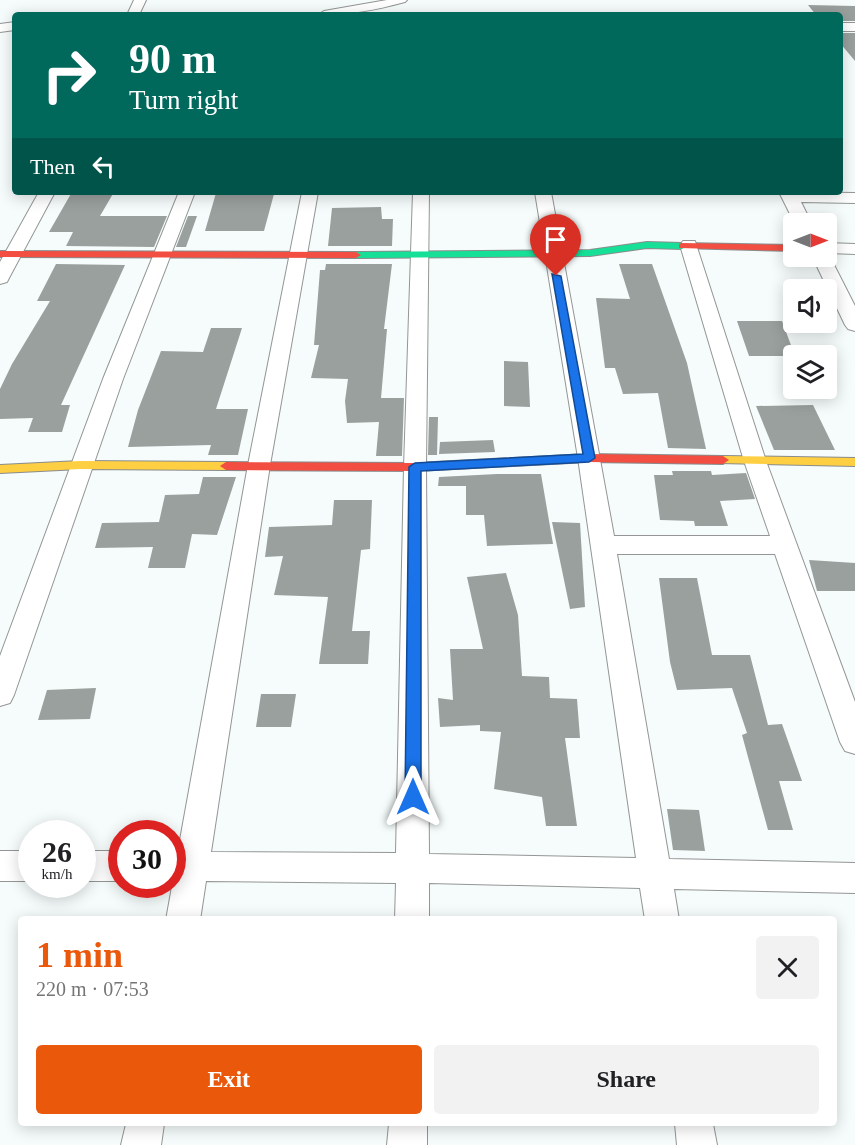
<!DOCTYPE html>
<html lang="en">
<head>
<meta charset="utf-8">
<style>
	:root { --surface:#fff; --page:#f2f2f2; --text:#202124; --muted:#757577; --accent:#ea580c }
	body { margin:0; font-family:"Times New Roman",serif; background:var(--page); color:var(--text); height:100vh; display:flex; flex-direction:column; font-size:22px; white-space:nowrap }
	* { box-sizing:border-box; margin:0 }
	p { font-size:20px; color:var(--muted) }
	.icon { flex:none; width:33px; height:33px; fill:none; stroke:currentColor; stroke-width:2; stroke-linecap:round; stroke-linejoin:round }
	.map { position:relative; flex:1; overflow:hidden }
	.sheet { position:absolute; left:18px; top:916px; width:819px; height:210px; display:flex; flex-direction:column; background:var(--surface); border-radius:6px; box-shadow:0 3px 15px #0003 }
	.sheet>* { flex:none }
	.banner { position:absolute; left:12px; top:12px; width:831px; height:183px; border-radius:6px; box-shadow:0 3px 15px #0003; background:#00695c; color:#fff; overflow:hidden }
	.needle { width:39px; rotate:90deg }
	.buttons { position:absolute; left:783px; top:213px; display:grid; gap:12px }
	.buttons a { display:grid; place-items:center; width:54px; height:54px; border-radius:6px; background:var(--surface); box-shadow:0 3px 15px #0003; font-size:30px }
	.speed { position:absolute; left:18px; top:820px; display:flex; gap:12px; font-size:30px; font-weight:700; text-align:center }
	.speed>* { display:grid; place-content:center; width:78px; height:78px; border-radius:50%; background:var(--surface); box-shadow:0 3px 15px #0003; line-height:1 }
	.speed small { font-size:15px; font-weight:400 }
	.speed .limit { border:9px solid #d22; background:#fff; color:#111 }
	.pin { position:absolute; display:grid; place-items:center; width:51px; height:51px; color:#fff; margin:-62px -26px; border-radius:50% 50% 50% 0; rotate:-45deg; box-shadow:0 0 6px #0007 }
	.pin .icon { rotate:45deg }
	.me { position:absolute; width:66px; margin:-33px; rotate:0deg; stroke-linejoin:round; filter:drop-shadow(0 0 4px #0008) }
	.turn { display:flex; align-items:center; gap:21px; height:126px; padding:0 18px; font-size:27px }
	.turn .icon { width:78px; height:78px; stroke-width:2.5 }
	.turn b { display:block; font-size:42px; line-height:51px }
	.then { display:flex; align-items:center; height:57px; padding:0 18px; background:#0003; gap:12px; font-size:22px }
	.round { display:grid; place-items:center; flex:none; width:63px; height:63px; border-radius:6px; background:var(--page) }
	.summary { display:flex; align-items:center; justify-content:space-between; height:102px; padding:0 18px }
	h1 { font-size:36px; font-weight:800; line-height:45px; color:var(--accent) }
	.button { display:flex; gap:12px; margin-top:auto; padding:12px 18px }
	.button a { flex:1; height:69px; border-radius:6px; background:var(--accent); color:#fff; font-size:24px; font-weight:800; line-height:69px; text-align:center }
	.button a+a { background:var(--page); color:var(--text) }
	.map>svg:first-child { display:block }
	.building { fill:#9aa09e }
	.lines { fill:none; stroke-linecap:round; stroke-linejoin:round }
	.street-casing { stroke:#939695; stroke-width:2 }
	.fast-casing { stroke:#898c8c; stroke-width:2 }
	.slow-casing { stroke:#898c8c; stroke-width:2 }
	.jam-casing { stroke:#898c8c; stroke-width:2 }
	.street { fill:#fefffe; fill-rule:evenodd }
	.fast { fill:#16e098; fill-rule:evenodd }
	.slow { fill:#ffcf43; fill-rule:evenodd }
	.jam { fill:#f24e42; fill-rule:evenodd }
	.route { fill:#1a73e8; stroke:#114b97; stroke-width:1.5 }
</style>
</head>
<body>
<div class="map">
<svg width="855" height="1145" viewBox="0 0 855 1145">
	<rect width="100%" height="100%" fill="#f5fcfb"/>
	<g class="building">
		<polygon points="808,5 855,6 855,21 840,21 840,15 816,15"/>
		<polygon points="840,33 855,33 855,61 840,43"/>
		<polygon points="72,192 114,192 100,216 167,216 154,247 66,246 73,232 49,232"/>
		<polygon points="216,193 274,194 264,231 205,231"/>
		<polygon points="381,207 382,219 393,219 392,246 328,246 332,208"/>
		<polygon points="188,216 197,216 186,247 176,247"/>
		<polygon points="56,264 125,265 61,405 70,405 62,432 28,432 33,418 0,419 0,389 12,364 50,301 37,301"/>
		<polygon points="326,264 392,264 384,329 387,329 381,398 404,398 402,456 376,456 379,422 347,423 345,401 348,379 311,378 319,345 314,345 320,270 325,270"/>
		<polygon points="619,264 652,264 687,363 706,449 668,448 658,393 623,394 615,368 605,368 596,298 630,299"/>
		<polygon points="737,321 782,321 795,356 749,356"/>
		<polygon points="211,328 242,328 216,409 248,409 238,455 208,455 211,445 128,447 138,410 161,351 203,352"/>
		<polygon points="504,361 528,362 530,407 504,406"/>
		<polygon points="813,405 835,450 774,450 756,406"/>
		<polygon points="429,417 438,417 437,455 428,455"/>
		<polygon points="493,440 495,452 439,454 440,442"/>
		<polygon points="672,471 711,471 712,475 746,473 755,499 720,501 728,526 695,526 694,521 660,520 654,475 673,475"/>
		<polygon points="497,474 541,474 553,544 487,546 484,515 466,515 466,486 438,486 439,477"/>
		<polygon points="203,477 236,477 217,535 192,534 185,568 148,568 153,547 95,548 102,523 159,522 165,495 199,494"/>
		<polygon points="334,500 372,500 370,549 361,550 352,631 370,631 368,664 319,664 328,597 274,595 283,556 265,557 269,527 332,525"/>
		<polygon points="552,522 580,523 585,607 570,609"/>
		<polygon points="809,560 855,563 855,591 817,591"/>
		<polygon points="506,573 518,615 522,676 549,677 550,698 577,699 580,738 565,738 577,826 546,826 542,797 494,789 501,732 480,731 480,725 440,727 438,698 453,700 450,649 483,649 467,577"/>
		<polygon points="659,578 697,578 712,655 750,655 768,725 782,724 802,781 779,781 793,830 768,830 742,735 747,733 732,688 677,690 670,662"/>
		<polygon points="96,688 90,719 38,720 47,690"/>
		<polygon points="261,694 296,694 291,727 256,727"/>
		<polygon points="667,809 699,810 705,851 673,850"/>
	</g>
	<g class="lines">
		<defs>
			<g id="street">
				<polygon points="134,0 146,0 139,15 127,15"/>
				<path d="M387 0H407L405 2C376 10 348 15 318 15L324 11Z"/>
				<polygon points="15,22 15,30 0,32 0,24"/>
				<rect x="840" y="23" width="15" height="8"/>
				<polygon points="39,192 55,192 9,278 7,282 0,284 0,262"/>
				<polygon points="179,192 195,192 123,379 14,695 10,703 0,706 0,656 103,379"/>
				<polygon points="302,192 318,192 270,465 211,852 396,853 404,467 413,192 429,192 426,467 429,854 636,858 578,458 535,192 551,192 614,536 770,536 744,461 680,245 683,241 695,241 766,461 855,702 855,754 845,751 840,742 775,554 617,554 669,859 855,863 855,893 674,889 679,920 645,920 640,888 429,883 429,920 395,920 396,883 206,881 200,920 166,920 173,881 172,851 178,851 248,465"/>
				<polygon points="779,192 855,193 855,203 801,202 812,224 795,224"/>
				<polygon points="826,243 855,244 855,254 828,253 855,306 855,331 848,329 845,325 812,256 826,256"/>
				<rect x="0" y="851" width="32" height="30"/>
				<rect x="82" y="851" width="40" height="30"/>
				<polygon points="126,1124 164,1124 161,1145 121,1145"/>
				<polygon points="389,1124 427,1124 427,1145 387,1145"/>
				<polygon points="675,1124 713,1124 717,1145 677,1145"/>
			</g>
			<polygon id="fast" points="647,242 682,243 687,246 682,249 647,248 590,256 356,258 351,255 356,252 590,250"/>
			<g id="slow">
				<polygon points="723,456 855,458 855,466 719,463 717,460 719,457"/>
				<polygon points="80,461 226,462 232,466 226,470 80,469 0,473 0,465"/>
			</g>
			<g id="jam">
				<polygon points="682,243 794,245 794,251 679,248 679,244"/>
				<polygon points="0,251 356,252 361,255 356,258 0,257"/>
				<polygon points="589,454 723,456 729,460 723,464 589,462 415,471 226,470 220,466 226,462 415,463"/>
			</g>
		</defs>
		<use href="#street" class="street-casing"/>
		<use href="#fast" class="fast-casing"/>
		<use href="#slow" class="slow-casing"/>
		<use href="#jam" class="jam-casing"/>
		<use href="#street" class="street"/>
		<use href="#fast" class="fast"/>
		<use href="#slow" class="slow"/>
		<use href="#jam" class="jam"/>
	</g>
	<polygon class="route" points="552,274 561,276 595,458 589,462 421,471 421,797 419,802 413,804 407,802 405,797 409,467 415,463 583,454"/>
</svg>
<div class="buttons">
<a><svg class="needle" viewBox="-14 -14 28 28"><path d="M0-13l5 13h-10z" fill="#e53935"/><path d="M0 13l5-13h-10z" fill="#757577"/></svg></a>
<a><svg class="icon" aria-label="sound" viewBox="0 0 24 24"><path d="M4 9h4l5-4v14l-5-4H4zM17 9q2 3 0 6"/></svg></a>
<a><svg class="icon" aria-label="layers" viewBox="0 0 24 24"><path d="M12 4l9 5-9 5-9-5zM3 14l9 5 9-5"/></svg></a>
</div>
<div class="speed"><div>26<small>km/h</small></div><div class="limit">30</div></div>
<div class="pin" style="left:556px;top:276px;background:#d93025"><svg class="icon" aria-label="arrive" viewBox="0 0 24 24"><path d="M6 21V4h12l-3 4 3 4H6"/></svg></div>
<svg class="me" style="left:413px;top:797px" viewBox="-20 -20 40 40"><path d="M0-17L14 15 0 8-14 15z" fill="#1a73e8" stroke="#fff" stroke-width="4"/></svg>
<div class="banner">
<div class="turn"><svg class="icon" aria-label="right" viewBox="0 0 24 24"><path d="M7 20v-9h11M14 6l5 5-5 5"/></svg><div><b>90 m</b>Turn right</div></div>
<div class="then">Then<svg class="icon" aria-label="left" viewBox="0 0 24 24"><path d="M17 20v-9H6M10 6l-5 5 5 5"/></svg></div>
</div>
<section class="sheet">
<div class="summary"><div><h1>1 min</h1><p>220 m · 07:53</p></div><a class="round"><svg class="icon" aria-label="close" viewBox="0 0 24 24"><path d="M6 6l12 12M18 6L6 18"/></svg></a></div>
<div class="button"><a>Exit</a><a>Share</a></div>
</section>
</div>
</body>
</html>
